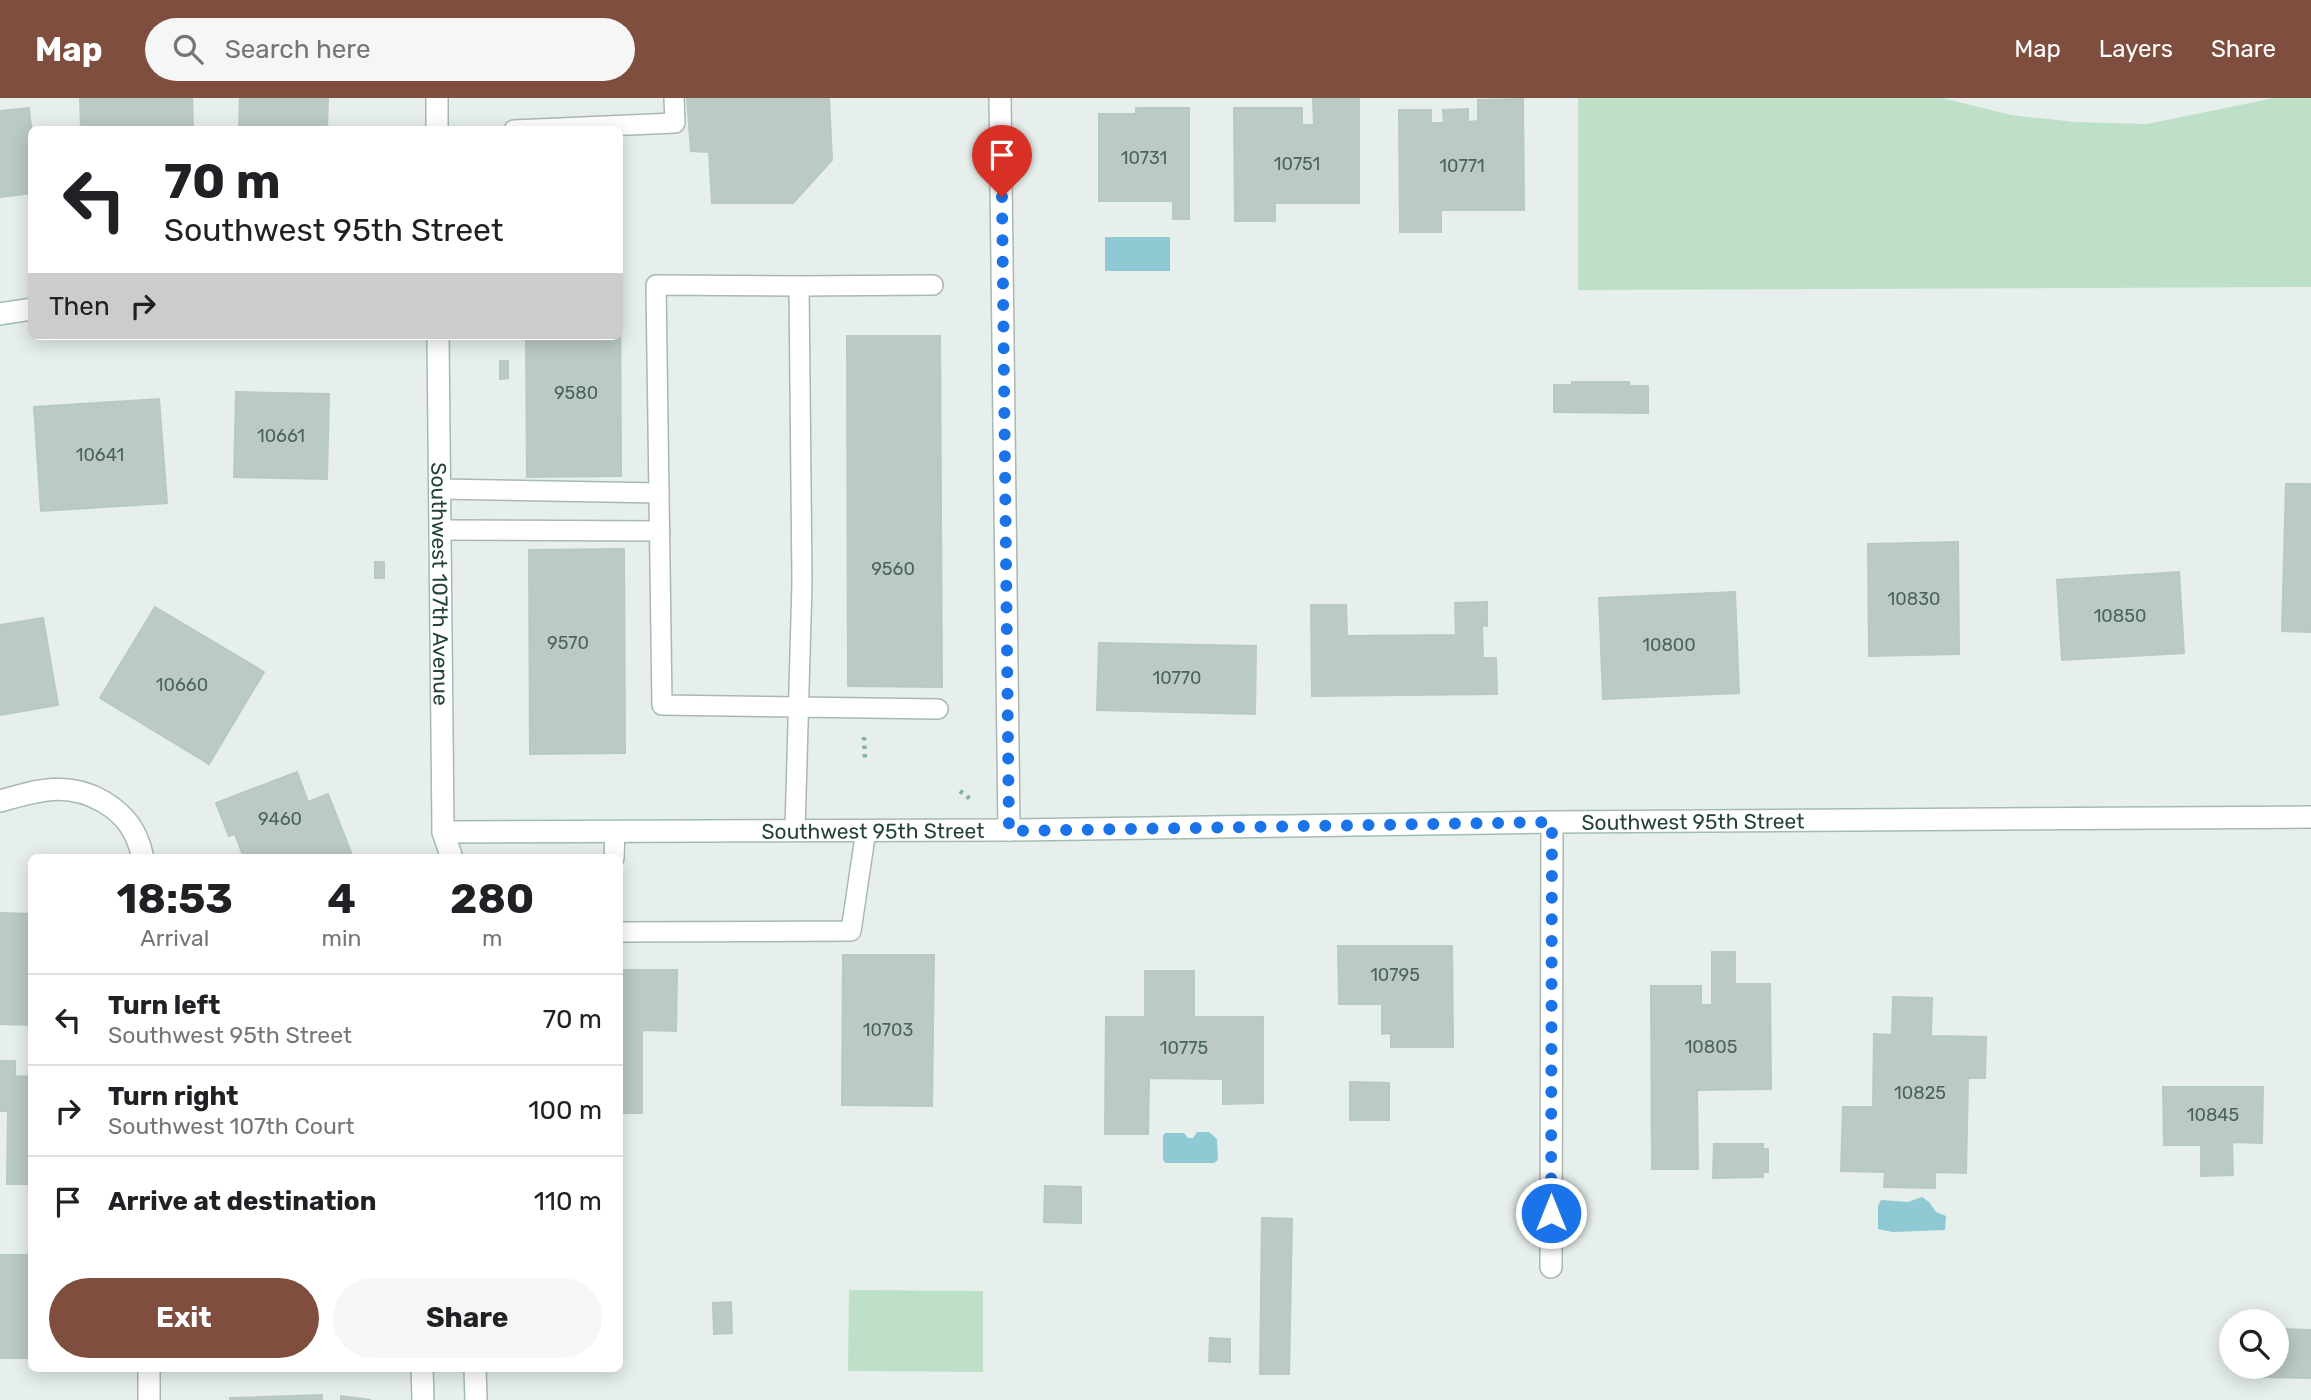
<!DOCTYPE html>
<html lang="en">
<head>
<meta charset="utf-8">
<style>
	:root { --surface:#fff; --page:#f6f6f6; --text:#202124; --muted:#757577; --line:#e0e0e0; --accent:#7f4e3f }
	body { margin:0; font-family:Rubik,sans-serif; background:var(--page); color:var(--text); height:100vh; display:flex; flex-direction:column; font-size:26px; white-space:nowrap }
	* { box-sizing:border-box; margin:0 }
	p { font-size:23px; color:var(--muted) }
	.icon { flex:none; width:38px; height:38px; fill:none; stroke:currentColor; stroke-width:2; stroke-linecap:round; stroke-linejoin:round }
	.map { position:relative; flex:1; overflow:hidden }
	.drawer { position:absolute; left:28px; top:756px; width:595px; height:518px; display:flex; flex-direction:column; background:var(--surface); border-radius:10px; box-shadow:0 4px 18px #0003 }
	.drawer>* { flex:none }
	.banner { position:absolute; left:28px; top:28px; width:595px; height:214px; border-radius:10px; box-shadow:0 4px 18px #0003; background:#fff; color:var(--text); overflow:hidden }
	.tools { position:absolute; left:2219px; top:1211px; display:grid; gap:14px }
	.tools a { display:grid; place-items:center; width:70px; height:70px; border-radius:50%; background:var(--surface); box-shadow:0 4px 18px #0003; font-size:35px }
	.pin { position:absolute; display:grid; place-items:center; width:60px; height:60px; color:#fff; margin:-72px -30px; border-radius:50% 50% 50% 0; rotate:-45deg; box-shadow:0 0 7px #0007 }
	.pin .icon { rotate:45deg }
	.me { position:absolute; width:77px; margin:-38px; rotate:0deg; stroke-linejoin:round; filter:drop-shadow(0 0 5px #0008) }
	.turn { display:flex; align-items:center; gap:24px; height:147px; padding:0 21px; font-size:32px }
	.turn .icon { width:91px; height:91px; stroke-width:2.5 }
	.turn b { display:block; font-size:49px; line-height:60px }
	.then { display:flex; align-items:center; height:66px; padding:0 21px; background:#0003; gap:14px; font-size:26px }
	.eta { display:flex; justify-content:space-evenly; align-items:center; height:119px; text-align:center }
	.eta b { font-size:42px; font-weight:700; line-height:49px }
	.button { display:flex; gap:14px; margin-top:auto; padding:14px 21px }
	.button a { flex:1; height:80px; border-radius:42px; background:var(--accent); color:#fff; font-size:28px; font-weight:700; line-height:80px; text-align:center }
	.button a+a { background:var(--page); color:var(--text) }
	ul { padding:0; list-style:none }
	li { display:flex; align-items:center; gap:21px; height:91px; padding:0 21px; border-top:2px solid var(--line) }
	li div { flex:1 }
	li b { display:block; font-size:26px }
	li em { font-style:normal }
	header { display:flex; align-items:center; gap:42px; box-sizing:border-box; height:98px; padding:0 35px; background:var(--accent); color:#fff }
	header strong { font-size:33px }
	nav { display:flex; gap:38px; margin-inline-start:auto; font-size:24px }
	.search { width:490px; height:63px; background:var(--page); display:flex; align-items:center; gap:18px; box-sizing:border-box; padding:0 24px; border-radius:38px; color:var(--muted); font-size:26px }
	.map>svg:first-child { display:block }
	.green { fill:#bfe0c8 }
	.water { fill:#8ec9d4 }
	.building { fill:#bbcac4; stroke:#b8c9c2; stroke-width:2 }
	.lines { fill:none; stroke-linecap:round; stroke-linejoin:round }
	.lane-casing { stroke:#a8b8b2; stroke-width:22 }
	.street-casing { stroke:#a8b8b2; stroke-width:24 }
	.secondary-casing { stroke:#a4bbb3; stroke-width:24 }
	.path { stroke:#86b3a5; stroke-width:4.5; stroke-dasharray:3.5 5; stroke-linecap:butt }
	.lane { stroke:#fff; stroke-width:19 }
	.street { stroke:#fff; stroke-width:21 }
	.secondary { stroke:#fff; stroke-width:21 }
	.route { stroke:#1a73e8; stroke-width:12; stroke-dasharray:0 21.6 }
	.labels { text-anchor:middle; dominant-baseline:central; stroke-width:7; stroke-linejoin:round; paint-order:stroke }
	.number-label { font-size:18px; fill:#4a645c }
	.street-label { font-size:21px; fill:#24423a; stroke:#f7fbf9 }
</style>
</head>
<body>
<header>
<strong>Map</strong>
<div class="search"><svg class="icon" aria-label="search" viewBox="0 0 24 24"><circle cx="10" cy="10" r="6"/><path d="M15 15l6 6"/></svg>Search here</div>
<nav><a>Map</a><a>Layers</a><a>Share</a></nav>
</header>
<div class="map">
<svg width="2311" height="1302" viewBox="0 0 2311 1302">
	<rect width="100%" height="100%" fill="#e6efeb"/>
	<g class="green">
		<polygon points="1578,0 1942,0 2011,17 2076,24 2147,26 2274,0 2311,0 2311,189 1578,192"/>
		<polygon points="849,1192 983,1193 983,1274 848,1273"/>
	</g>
	<g class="water">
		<rect x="1105" y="139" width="65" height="34"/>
		<polygon points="1197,1034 1209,1034 1217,1041 1218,1062 1214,1065 1166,1065 1163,1062 1163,1038 1165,1035 1184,1035 1188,1040 1193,1040"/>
		<polygon points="1922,1099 1929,1104 1936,1114 1946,1118 1945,1132 1893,1134 1878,1131 1878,1108 1881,1102 1908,1104"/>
	</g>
	<g class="building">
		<polygon points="80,0 192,0 193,32 81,32"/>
		<polygon points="240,0 328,0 327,32 239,32"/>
		<polygon points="687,0 829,0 832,62 793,105 712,105 709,54 691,53"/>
		<polygon points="1313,1 1359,1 1359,105 1275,105 1275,123 1235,123 1234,10 1302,10 1302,27 1314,27"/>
		<polygon points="1523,1 1524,112 1441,112 1441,134 1400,134 1399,12 1431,12 1431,25 1444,25 1443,12 1468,11 1468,24 1478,23 1478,2"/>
		<polygon points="29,10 32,38 32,95 0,99 0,13"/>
		<polygon points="1136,10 1189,10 1189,121 1173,121 1173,103 1099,103 1099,16 1136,16"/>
		<polygon points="620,175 621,378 527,379 526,238 620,238"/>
		<polygon points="847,238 940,238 942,589 848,588"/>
		<polygon points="500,263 508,263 508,280 500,281"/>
		<polygon points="1572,284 1629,284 1630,288 1648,288 1648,315 1554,314 1554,287 1572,287"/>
		<polygon points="236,294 329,296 327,381 234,379"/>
		<polygon points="159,301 167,405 41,413 34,309"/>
		<polygon points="2286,386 2311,386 2311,534 2282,533"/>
		<polygon points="1958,444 1959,556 1869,558 1868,446"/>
		<polygon points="624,451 625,655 530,656 529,452"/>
		<rect x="375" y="464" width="9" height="16"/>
		<polygon points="2179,474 2184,555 2062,562 2057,482"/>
		<polygon points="1735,494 1739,595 1603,601 1599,500"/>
		<polygon points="1487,504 1487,528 1482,527 1483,560 1496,560 1497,596 1312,598 1311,507 1346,507 1347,538 1456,537 1455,505"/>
		<polygon points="155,509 264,574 209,666 100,600"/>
		<polygon points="43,520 58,607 0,617 0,527"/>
		<polygon points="1099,545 1256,548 1255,616 1097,612"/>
		<polygon points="297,674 308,704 328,696 352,757 345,760 244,760 235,736 229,738 216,705"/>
		<polygon points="0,815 32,816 32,927 0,926"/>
		<polygon points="1338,848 1452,848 1453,949 1391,949 1391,935 1382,936 1382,906 1339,906"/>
		<polygon points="1712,854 1735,854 1735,886 1770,886 1771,991 1697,992 1698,1071 1652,1071 1651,888 1701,888 1701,907 1712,907"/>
		<polygon points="843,857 934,857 932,1008 842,1007"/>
		<polygon points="620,872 677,872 676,933 642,932 642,1015 620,1015"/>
		<polygon points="1145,873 1194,873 1194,919 1263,919 1263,1005 1223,1006 1223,981 1149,980 1148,1036 1105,1036 1106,919 1145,919"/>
		<polygon points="1893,899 1932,900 1931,938 1986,939 1985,980 1968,980 1966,1075 1935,1074 1935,1090 1884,1089 1885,1074 1841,1073 1843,1009 1873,1009 1874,936 1892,937"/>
		<polygon points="0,963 15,963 15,978 32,979 32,1086 7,1086 8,1013 0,1013"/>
		<polygon points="1350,984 1389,985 1389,1022 1350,1022"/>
		<polygon points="2163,989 2263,989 2262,1045 2232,1044 2233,1077 2201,1078 2201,1047 2164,1047"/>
		<polygon points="1714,1046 1763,1046 1763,1051 1768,1051 1768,1074 1763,1074 1763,1079 1713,1080"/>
		<polygon points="1045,1088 1081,1089 1081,1125 1044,1124"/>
		<polygon points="1262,1120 1292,1121 1289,1276 1260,1276"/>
		<rect x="0" y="1157" width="32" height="103"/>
		<polygon points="731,1204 732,1235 714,1236 713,1205"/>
		<polygon points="2277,1231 2311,1232 2311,1280 2264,1279 2264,1269 2277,1269"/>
		<polygon points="1210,1240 1230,1241 1230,1264 1209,1263"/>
		<polygon points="322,1297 322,1302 230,1302 230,1300"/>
		<polygon points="341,1298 371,1302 341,1302"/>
	</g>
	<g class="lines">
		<defs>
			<g id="lane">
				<polyline points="514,32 675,25 674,0"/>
				<polyline points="799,188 933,187"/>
				<polyline points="440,391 659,395"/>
				<polyline points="441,432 660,433"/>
				<polyline points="795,732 802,485 799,188 656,187 662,607 938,611"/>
				<polyline points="614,760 615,733"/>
				<polyline points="620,834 851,833 866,732"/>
			</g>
			<g id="street">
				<polyline points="1000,0 1009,732"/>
				<path d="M0 703C38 692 68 683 104 704 127 718 137 734 143 760"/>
				<polyline points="1551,1169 1552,724"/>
				<polyline points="149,1270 149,1302"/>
			</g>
			<g id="secondary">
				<polyline points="437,0 437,32"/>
				<polyline points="0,216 32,211"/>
				<path id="s1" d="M438 238 443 734 452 760"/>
				<path id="s2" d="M443 734 1009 732 1552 724 2311 719"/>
				<polyline points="422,1270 423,1302"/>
				<polyline points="475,1270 476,1302"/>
			</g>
		</defs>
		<use href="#lane" class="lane-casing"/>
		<use href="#street" class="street-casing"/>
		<use href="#secondary" class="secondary-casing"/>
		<g class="path">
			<polyline points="864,639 865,662"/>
			<polyline points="960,693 973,703"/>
		</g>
		<use href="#lane" class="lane"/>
		<use href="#street" class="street"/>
		<use href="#secondary" class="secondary"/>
	</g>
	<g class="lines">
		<polyline class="route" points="1002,99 1009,733 1552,724 1551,1115"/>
	</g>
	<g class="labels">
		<g class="number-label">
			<text x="1144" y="60">10731</text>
			<text x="1297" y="66">10751</text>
			<text x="1462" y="68">10771</text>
			<text x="576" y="295">9580</text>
			<text x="281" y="338">10661</text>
			<text x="100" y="357">10641</text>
			<text x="893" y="471">9560</text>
			<text x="1914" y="501">10830</text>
			<text x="2120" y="518">10850</text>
			<text x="568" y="545">9570</text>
			<text x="1669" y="547">10800</text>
			<text x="1177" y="580">10770</text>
			<text x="182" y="587">10660</text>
			<text x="280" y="721">9460</text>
			<text x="1395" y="877">10795</text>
			<text x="888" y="932">10703</text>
			<text x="1711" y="949">10805</text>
			<text x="1184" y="950">10775</text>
			<text x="1920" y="995">10825</text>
			<text x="2213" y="1017">10845</text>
		</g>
		<g class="street-label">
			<text stroke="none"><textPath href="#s1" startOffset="248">Southwest 107th Avenue</textPath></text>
			<text stroke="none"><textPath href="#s2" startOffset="1250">Southwest 95th Street</textPath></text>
			<text stroke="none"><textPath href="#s2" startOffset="430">Southwest 95th Street</textPath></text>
		</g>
	</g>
</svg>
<div class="tools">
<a><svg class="icon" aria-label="search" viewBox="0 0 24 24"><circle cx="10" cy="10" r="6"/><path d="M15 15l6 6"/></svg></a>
</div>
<div class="pin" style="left:1002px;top:99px;background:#d93025"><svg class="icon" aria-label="arrive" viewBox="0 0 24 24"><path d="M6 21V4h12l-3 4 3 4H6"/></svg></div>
<svg class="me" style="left:1551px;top:1115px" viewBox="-20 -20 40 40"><circle r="17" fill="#1a73e8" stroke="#fff" stroke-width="3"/><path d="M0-11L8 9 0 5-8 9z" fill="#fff"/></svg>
<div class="banner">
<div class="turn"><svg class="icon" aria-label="left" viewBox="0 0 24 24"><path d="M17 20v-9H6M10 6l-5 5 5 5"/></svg><div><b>70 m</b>Southwest 95th Street</div></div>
<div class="then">Then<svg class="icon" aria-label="right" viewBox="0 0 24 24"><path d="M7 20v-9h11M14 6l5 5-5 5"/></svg></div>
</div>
<section class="drawer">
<div class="eta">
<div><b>18:53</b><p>Arrival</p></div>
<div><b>4</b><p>min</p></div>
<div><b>280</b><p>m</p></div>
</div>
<ul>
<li><svg class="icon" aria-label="left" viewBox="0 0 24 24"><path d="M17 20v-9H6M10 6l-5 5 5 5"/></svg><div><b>Turn left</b><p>Southwest 95th Street</p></div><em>70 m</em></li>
<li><svg class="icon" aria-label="right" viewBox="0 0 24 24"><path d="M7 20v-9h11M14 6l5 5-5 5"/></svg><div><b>Turn right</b><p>Southwest 107th Court</p></div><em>100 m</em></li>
<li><svg class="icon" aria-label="arrive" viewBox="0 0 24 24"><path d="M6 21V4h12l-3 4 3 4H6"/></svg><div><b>Arrive at destination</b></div><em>110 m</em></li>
</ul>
<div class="button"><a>Exit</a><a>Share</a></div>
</section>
</div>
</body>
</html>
